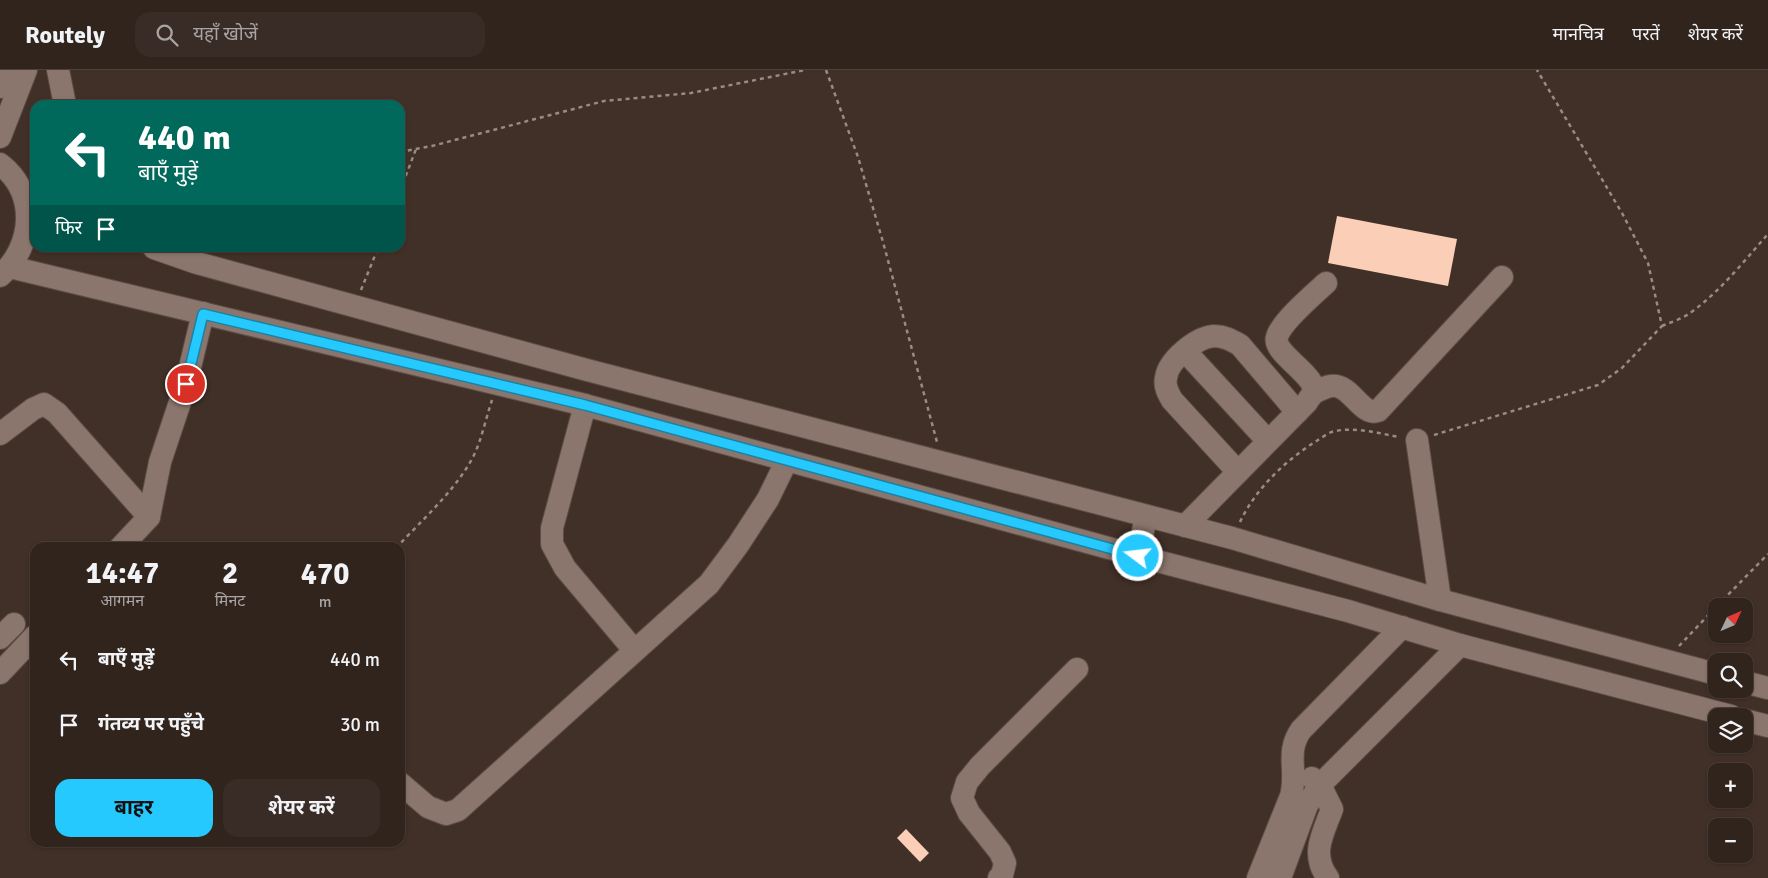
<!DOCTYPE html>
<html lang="hi">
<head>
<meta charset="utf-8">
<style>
	:root { --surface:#31241d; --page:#392c26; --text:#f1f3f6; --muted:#a8a4a4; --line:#4c413b; --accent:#26c9fe }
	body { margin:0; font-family:Signika,"Noto Sans Devanagari",sans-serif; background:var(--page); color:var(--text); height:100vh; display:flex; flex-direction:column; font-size:19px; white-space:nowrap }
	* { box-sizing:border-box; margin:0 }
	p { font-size:16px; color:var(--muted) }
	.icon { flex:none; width:28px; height:28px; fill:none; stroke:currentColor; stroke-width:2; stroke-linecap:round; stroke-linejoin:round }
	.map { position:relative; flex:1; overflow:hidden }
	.panel { position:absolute; left:30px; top:472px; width:375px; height:305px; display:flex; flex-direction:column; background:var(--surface); border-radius:15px; box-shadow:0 1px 4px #0004,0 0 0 1px var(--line) }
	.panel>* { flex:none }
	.top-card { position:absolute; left:30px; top:30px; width:375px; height:152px; border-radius:15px; box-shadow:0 1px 4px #0004,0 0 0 1px var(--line); background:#00695c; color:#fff; overflow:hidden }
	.needle { width:32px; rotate:46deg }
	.tools { position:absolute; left:1708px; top:528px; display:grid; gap:10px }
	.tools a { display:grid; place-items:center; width:45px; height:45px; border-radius:10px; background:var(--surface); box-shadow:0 1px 4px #0004,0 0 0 1px var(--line); font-size:25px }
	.pin { position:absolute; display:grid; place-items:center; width:42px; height:42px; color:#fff; margin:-21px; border:2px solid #fff; border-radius:50%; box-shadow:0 1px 5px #0007 }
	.me { position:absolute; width:55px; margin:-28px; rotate:285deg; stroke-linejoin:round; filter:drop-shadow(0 0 4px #0008) }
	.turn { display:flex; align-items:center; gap:18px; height:105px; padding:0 25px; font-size:22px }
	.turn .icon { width:65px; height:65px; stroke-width:2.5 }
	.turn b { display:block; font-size:35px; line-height:42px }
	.then { display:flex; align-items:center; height:48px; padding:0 25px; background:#0003; gap:10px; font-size:19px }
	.eta { display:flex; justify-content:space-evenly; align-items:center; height:85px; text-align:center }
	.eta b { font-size:30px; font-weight:700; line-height:35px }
	.button { display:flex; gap:10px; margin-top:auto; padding:10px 25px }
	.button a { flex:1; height:58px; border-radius:15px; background:var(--accent); color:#111; font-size:20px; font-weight:700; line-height:58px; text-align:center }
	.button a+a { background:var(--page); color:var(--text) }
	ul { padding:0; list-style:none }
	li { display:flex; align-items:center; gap:15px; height:65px; padding:0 25px }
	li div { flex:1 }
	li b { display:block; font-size:19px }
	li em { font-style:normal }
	header { display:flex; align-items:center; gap:30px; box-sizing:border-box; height:70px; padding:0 25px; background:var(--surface); border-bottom:1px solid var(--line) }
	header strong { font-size:24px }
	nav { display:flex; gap:28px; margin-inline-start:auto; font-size:18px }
	.search { width:350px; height:45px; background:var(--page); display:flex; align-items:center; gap:12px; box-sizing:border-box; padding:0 18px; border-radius:15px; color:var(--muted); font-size:19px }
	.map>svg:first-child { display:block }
	.building { fill:#fbceb8 }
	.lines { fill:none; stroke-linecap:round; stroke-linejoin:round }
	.minor-casing { stroke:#5c4d46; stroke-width:24 }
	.path { stroke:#998b84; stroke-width:2.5; stroke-dasharray:4 4; stroke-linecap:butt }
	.minor { stroke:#8b766d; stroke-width:22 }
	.route-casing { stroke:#1983a5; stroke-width:12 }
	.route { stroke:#26c9fe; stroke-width:9 }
</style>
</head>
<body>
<header>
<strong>Routely</strong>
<div class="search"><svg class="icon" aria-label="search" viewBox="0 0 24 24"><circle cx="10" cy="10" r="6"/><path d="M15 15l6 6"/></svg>यहाँ खोजें</div>
<nav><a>मानचित्र</a><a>परतें</a><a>शेयर करें</a></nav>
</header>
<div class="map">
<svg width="1768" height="808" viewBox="0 0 1768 808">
	<rect width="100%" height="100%" fill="#413027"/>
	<g class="building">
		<polygon points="1337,146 1457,169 1448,216 1328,193"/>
		<polygon points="906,759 929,783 920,792 897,768"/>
	</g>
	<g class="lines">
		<defs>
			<g id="minor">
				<polyline points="58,0 65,35"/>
				<polyline points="0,17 7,0"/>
				<polyline points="0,67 26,0"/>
				<path d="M0 94C38 123 34 176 0 206"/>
				<polyline points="154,178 197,193 587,300 1232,468 1440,530 1716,604"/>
				<polyline points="10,197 585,335 1138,486 1348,541 1460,575 1731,646"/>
				<polyline points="1185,281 1268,371"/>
				<path d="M1312 324C1318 321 1324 317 1331 316 1351 313 1361 347 1378 341L1502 207"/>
				<polyline points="585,335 552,458 552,474 565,498 634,580"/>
				<polyline points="0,364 33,339 44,334 57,343 149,447"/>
				<polyline points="1417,370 1440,530"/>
				<path d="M1238 402 1172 330C1168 323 1164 316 1166 308 1168 290 1197 267 1214 266 1224 266 1231 270 1240 275L1297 342"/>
				<path d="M1185 456 1307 332C1309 328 1314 324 1314 319 1311 302 1272 282 1277 267 1281 252 1314 224 1326 213"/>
				<polyline points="120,478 149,447 160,392 186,314 203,243"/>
				<polyline points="1138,486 1146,446"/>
				<polyline points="0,568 14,554"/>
				<polyline points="0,603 35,566"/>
				<polyline points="1744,612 1768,618"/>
				<polyline points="1744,650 1768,656"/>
				<path d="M1312 708 1320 715 1332 739C1323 764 1310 784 1328 808"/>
				<polyline points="400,713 428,737 446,744 458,740 709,514 738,475 768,429 787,390"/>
				<polyline points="999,808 1002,805 1005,793 1000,782 969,743 962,728 967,712 980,696 1077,599"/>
				<path d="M1258 808 1291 726C1298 700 1285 683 1301 660L1402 557"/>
				<polyline points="1280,808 1307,735 1320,715 1460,575"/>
			</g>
		</defs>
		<use href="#minor" class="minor-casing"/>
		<g class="path">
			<polyline points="826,0 858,87 883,172 937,372"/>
			<polyline points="400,82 432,76 604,31 691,23 805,0"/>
			<polyline points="400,121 416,79"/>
			<polyline points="361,220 378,178"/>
			<path d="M1662 256C1671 252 1682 249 1690 243 1720 222 1744 191 1768 164"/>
			<polyline points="1434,365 1598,315 1622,298 1662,256 1648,193 1622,143 1537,0"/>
			<path d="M1240 452C1256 418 1286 390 1318 370 1323 367 1329 362 1335 361 1356 357 1378 363 1399 367"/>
			<path d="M396 478C422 450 457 419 474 385 482 368 486 348 492 330"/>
			<polyline points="1717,536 1768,484"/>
			<polyline points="1679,576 1716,537"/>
		</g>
		<use href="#minor" class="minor"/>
	</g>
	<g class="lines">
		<defs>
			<polyline id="route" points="186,314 203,244 585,335 1138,486"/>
		</defs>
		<use href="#route" class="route-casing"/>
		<use href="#route" class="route"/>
	</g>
</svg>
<div class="tools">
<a><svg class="needle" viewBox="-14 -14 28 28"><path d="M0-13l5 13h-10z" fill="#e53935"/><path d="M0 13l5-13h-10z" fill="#a8a4a4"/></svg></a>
<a><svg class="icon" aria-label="search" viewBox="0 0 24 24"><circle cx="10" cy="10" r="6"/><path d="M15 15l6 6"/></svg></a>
<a><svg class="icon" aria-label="layers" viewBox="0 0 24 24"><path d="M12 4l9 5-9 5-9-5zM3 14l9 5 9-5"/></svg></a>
<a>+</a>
<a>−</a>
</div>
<div class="pin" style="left:186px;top:314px;background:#d93025"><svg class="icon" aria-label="arrive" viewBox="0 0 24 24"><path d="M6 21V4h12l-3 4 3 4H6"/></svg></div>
<svg class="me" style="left:1138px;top:486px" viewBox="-20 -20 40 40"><circle r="17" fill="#26c9fe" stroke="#fff" stroke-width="3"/><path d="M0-11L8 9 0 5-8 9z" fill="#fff"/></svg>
<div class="top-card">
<div class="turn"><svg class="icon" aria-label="left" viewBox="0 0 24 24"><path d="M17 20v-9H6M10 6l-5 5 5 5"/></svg><div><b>440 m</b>बाएँ मुड़ें</div></div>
<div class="then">फिर<svg class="icon" aria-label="arrive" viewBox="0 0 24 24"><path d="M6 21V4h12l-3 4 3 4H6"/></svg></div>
</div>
<section class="panel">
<div class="eta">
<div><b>14:47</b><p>आगमन</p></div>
<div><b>2</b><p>मिनट</p></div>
<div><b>470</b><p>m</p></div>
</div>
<ul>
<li><svg class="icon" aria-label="left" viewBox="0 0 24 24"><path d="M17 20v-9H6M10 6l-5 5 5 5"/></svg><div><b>बाएँ मुड़ें</b></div><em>440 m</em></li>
<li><svg class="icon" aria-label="arrive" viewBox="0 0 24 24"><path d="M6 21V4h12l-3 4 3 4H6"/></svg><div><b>गंतव्य पर पहुँचे</b></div><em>30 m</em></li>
</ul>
<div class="button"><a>बाहर</a><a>शेयर करें</a></div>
</section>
</div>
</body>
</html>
